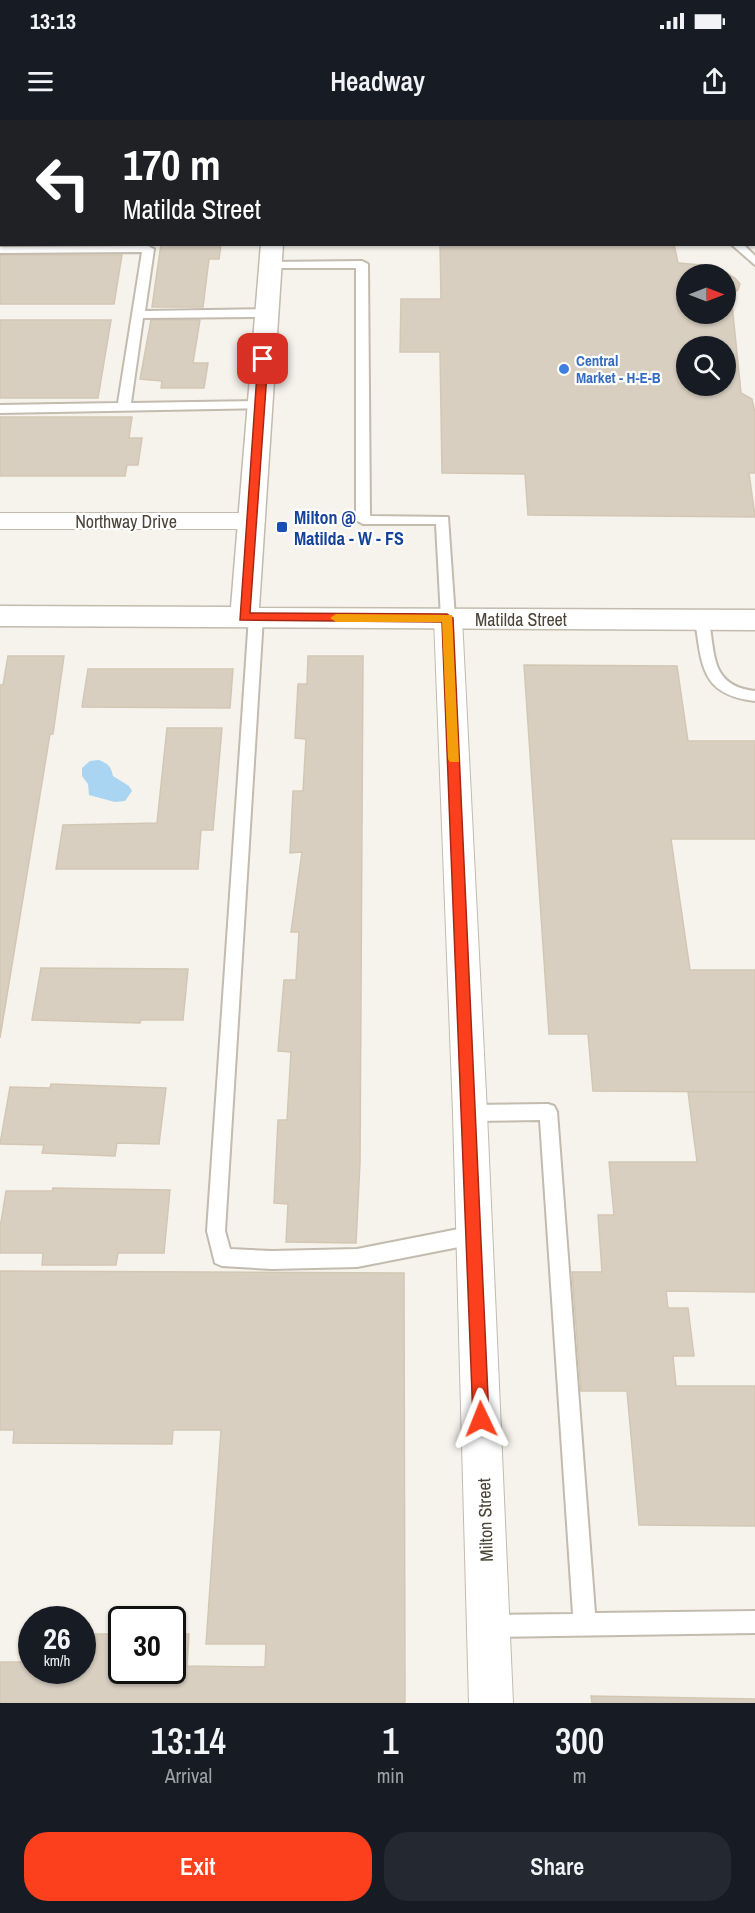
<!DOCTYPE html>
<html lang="en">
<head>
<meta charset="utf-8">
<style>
	:root { --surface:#171b24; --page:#242831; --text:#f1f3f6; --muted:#9ea1a6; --accent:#fc3f1d }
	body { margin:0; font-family:"Archivo Narrow",sans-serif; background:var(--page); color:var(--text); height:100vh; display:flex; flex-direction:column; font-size:22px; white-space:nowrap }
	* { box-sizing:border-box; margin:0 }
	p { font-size:20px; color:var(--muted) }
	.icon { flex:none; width:33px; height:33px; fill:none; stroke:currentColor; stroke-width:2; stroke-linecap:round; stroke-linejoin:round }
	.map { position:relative; height:1583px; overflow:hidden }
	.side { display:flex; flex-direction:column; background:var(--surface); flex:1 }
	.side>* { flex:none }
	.top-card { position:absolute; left:0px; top:0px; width:756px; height:126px; box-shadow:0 2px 4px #0004; background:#202124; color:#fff; overflow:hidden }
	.needle { width:39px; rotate:90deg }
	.tools { position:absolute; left:676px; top:144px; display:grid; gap:12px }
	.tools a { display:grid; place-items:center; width:60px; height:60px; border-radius:50%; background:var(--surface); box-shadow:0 2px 4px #0004; font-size:30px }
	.speed { position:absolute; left:18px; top:1486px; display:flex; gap:12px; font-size:30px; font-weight:700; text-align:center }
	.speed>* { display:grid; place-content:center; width:78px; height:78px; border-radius:50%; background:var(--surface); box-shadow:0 2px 4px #0004; line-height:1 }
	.speed small { font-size:15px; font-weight:400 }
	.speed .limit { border:3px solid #111; border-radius:9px; background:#fff; color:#111 }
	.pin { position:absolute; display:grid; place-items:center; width:51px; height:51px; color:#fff; margin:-26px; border-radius:12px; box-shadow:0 3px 9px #0006 }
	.me { position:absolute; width:66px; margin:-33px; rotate:358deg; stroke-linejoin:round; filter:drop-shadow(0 0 4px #0008) }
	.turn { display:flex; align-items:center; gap:21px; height:126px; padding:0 24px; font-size:27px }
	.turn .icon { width:78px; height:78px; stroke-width:2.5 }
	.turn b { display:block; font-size:42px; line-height:51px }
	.eta { display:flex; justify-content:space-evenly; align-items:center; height:102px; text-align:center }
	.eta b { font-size:36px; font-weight:600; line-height:42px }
	.action { display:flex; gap:12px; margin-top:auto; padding:12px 24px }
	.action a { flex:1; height:69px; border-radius:24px; background:var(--accent); color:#fff; font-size:24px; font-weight:600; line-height:69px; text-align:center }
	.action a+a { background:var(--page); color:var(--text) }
	.status { display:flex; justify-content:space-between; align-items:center; height:42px; padding:0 30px; background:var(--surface); direction:ltr }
	.status svg { height:16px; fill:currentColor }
	header { display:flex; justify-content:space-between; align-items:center; height:78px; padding:0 24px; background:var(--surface); font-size:27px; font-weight:600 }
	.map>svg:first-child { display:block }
	.water { fill:#a9d4f2 }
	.building { fill:#d8cfc1; stroke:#d3c7b4; stroke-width:1.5; fill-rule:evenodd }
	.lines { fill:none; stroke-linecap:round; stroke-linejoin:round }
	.service-casing { stroke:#c2bbae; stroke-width:4 }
	.minor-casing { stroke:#c2bbae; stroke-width:2 }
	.tertiary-casing { stroke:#c2bbae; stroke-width:3 }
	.service { fill:#fff; fill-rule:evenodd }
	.minor { fill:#fff; fill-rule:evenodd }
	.tertiary { fill:#fff; fill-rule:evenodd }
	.route { fill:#fc3f1d; stroke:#a42913; stroke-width:1.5 }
	.slow { fill:#f59e0b }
	.shop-dot { fill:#3f7fe0; stroke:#fff; stroke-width:2 }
	.transit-dot { fill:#1a4fb4; stroke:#fff; stroke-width:2 }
	.labels { text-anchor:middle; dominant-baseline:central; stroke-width:4.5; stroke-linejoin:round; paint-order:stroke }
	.far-shop-label { font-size:15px; font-weight:bold; fill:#366cbe; stroke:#fff; text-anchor:start }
	.transit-label { font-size:18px; font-weight:bold; fill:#164399; stroke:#fff; text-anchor:start }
	.street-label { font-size:18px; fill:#4b4439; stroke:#fff }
</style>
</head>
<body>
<div class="status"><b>13:13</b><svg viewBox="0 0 49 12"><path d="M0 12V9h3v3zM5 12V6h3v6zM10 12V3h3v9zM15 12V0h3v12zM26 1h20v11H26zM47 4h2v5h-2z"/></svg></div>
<header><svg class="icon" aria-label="menu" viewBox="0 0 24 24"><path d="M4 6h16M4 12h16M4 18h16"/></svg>Headway<svg class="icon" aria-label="share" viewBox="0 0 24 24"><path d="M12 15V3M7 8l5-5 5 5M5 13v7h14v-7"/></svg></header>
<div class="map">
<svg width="755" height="1583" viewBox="0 0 755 1583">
	<rect width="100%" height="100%" fill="#f6f3ec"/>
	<path class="water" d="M99 640C108 644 111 646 113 656L129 666 132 671 125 681 115 682 89 675 88 664 82 656V648L90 641Z"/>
	<g class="building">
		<polygon points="32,0 89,0 31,2"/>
		<polygon points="0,108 2,124 151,124 0,125"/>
		<polygon points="161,124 221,124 219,139 209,139 203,187 152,187"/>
		<path d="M440 124H674L678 143 715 146 735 158 740 164 738 170 731 174 741 273 752 279 755 293V353H749L755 397 528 395 525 354 442 353 440 232H400L401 179H441ZM687 154H726V194H687ZM687 226H726V266H687Z"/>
		<polygon points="0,135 122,135 114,184 0,184"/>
		<polygon points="0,200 111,200 98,278 0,278"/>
		<polygon points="151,200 200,200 193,243 208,243 204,268 161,268 162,261 140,259"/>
		<polygon points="0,297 132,297 129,318 142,318 138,345 127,345 125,356 0,356"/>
		<polygon points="8,536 64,536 53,614 50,614 0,918 0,565 3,565"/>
		<polygon points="308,536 363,536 360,1043 356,1123 286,1122 288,1084 274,1083 278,1000 287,1000 291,932 278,931 284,860 296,860 299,812 291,812 302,732 290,733 293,671 303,671 306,619 295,618 298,564 307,564"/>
		<polygon points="524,545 677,546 688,621 755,621 755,719 671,719 690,850 755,850 755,972 593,971 588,914 549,914"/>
		<polygon points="88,549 233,549 230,588 82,587"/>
		<polygon points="167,608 222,608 213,710 201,710 198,749 56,749 63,705 157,703"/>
		<polygon points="41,848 188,849 183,900 141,900 140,903 32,900"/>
		<polygon points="51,964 166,968 159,1024 117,1023 115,1036 42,1033 44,1025 0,1024 10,967 50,968"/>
		<polygon points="688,972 755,972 755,1172 666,1171 668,1188 688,1188 694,1236 673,1236 676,1266 755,1266 755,1406 639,1405 627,1271 581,1271 572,1152 602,1152 598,1095 614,1095 609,1042 697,1042"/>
		<polygon points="53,1068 170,1070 164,1133 118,1133 116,1145 42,1145 43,1133 0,1133 0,1108 6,1071 52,1071"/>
		<polygon points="0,1151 404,1153 405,1583 0,1583 0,1542 32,1542 32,1551 82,1551 82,1514 122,1514 122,1551 172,1551 172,1514 189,1514 187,1546 265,1547 266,1524 206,1524 221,1310 173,1310 172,1324 13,1323 14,1310 0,1310"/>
		<polygon points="591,1576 755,1579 755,1583 592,1583"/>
	</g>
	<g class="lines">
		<defs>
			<g id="service">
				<rect x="4" y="0" width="10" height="2"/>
				<polygon points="121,0 133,0 134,2 122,2"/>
				<rect x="497" y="0" width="10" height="2"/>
				<rect x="550" y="0" width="10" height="2"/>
				<rect x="684" y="0" width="10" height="2"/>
				<polygon points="0,25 2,25 0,37"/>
				<rect x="0" y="99" width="2" height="6"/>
				<polygon points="731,124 743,124 755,136 755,145"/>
				<polygon points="148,126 154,129 145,191 266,189 272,193 266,197 143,198 131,283 260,281 266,285 264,288 0,293 0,285 118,283 142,132 0,133 0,127"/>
				<polygon points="362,141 368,144 370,396 448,397 455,498 448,503 441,498 436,404 363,404 356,400 356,148 270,148 264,145 270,142"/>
				<polygon points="256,492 263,497 225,1111 230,1129 272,1131 357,1129 474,1106 481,1109 483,1115 481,1121 474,1124 357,1147 272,1149 222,1146 215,1143 207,1111 249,497"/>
				<path d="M702 495 709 500C715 536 711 566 755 571V581C701 575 702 546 695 500Z"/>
				<polygon points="548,984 554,986 557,992 595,1493 755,1491 755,1513 489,1517 481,1514 478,1506 481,1498 489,1495 573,1494 540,1000 470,1001 464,999 461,993 464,987 470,985"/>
			</g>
			<g id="minor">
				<polygon points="0,393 252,393 261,395 265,401 261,407 252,409 0,409"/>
				<polygon points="448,489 458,491 462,498 487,993 513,1583 469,1583 453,993 434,498 438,491"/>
			</g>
			<g id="tertiary">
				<rect x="271" y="0" width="20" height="2"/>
				<polygon points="261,124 283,124 259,488 755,490 755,510 0,506 0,486 231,487"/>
			</g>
		</defs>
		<use href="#service" class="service-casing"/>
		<use href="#minor" class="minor-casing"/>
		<use href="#tertiary" class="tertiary-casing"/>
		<use href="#service" class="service"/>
		<use href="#minor" class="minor"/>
		<use href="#tertiary" class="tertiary"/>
	</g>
	<polygon class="route" points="263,236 268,239 250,493 447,494 453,498 489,1299 487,1305 481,1307 475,1305 473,1299 442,502 240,500 258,239"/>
	<polygon class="slow" points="336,494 452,495 459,642 450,642 448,639 442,502 336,502 330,498"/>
	<circle class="shop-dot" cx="564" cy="249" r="6"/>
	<rect class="transit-dot" x="276" y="401" width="12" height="12" rx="3"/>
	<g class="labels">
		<g class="far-shop-label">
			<text x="576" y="240">Central<tspan x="576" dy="17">Market - H-E-B</tspan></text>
		</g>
		<g class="transit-label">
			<text x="294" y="397">Milton @<tspan x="294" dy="21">Matilda - W - FS</tspan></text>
		</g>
		<g class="street-label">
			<text x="126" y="401">Northway Drive</text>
			<text x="521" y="499">Matilda Street</text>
			<text transform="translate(485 1400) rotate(-92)">Milton Street</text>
		</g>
	</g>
</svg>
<div class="tools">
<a><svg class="needle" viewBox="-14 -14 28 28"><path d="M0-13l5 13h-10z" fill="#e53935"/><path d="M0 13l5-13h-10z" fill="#9ea1a6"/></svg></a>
<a><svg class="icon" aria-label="search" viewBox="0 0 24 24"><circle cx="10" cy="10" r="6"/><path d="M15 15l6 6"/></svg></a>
</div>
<div class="speed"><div>26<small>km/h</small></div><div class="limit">30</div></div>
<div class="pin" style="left:263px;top:239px;background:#d93025"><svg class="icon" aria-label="arrive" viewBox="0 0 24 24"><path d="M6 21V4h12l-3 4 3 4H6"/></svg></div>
<svg class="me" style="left:481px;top:1299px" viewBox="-20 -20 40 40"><path d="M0-17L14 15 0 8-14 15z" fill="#fc3f1d" stroke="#fff" stroke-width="4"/></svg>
<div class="top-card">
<div class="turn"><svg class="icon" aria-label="left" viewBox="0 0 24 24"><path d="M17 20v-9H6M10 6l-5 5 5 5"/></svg><div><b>170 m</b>Matilda Street</div></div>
</div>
</div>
<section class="side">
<div class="eta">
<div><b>13:14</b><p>Arrival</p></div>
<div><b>1</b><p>min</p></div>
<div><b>300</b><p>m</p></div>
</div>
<div class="action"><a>Exit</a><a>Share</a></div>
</section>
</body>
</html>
